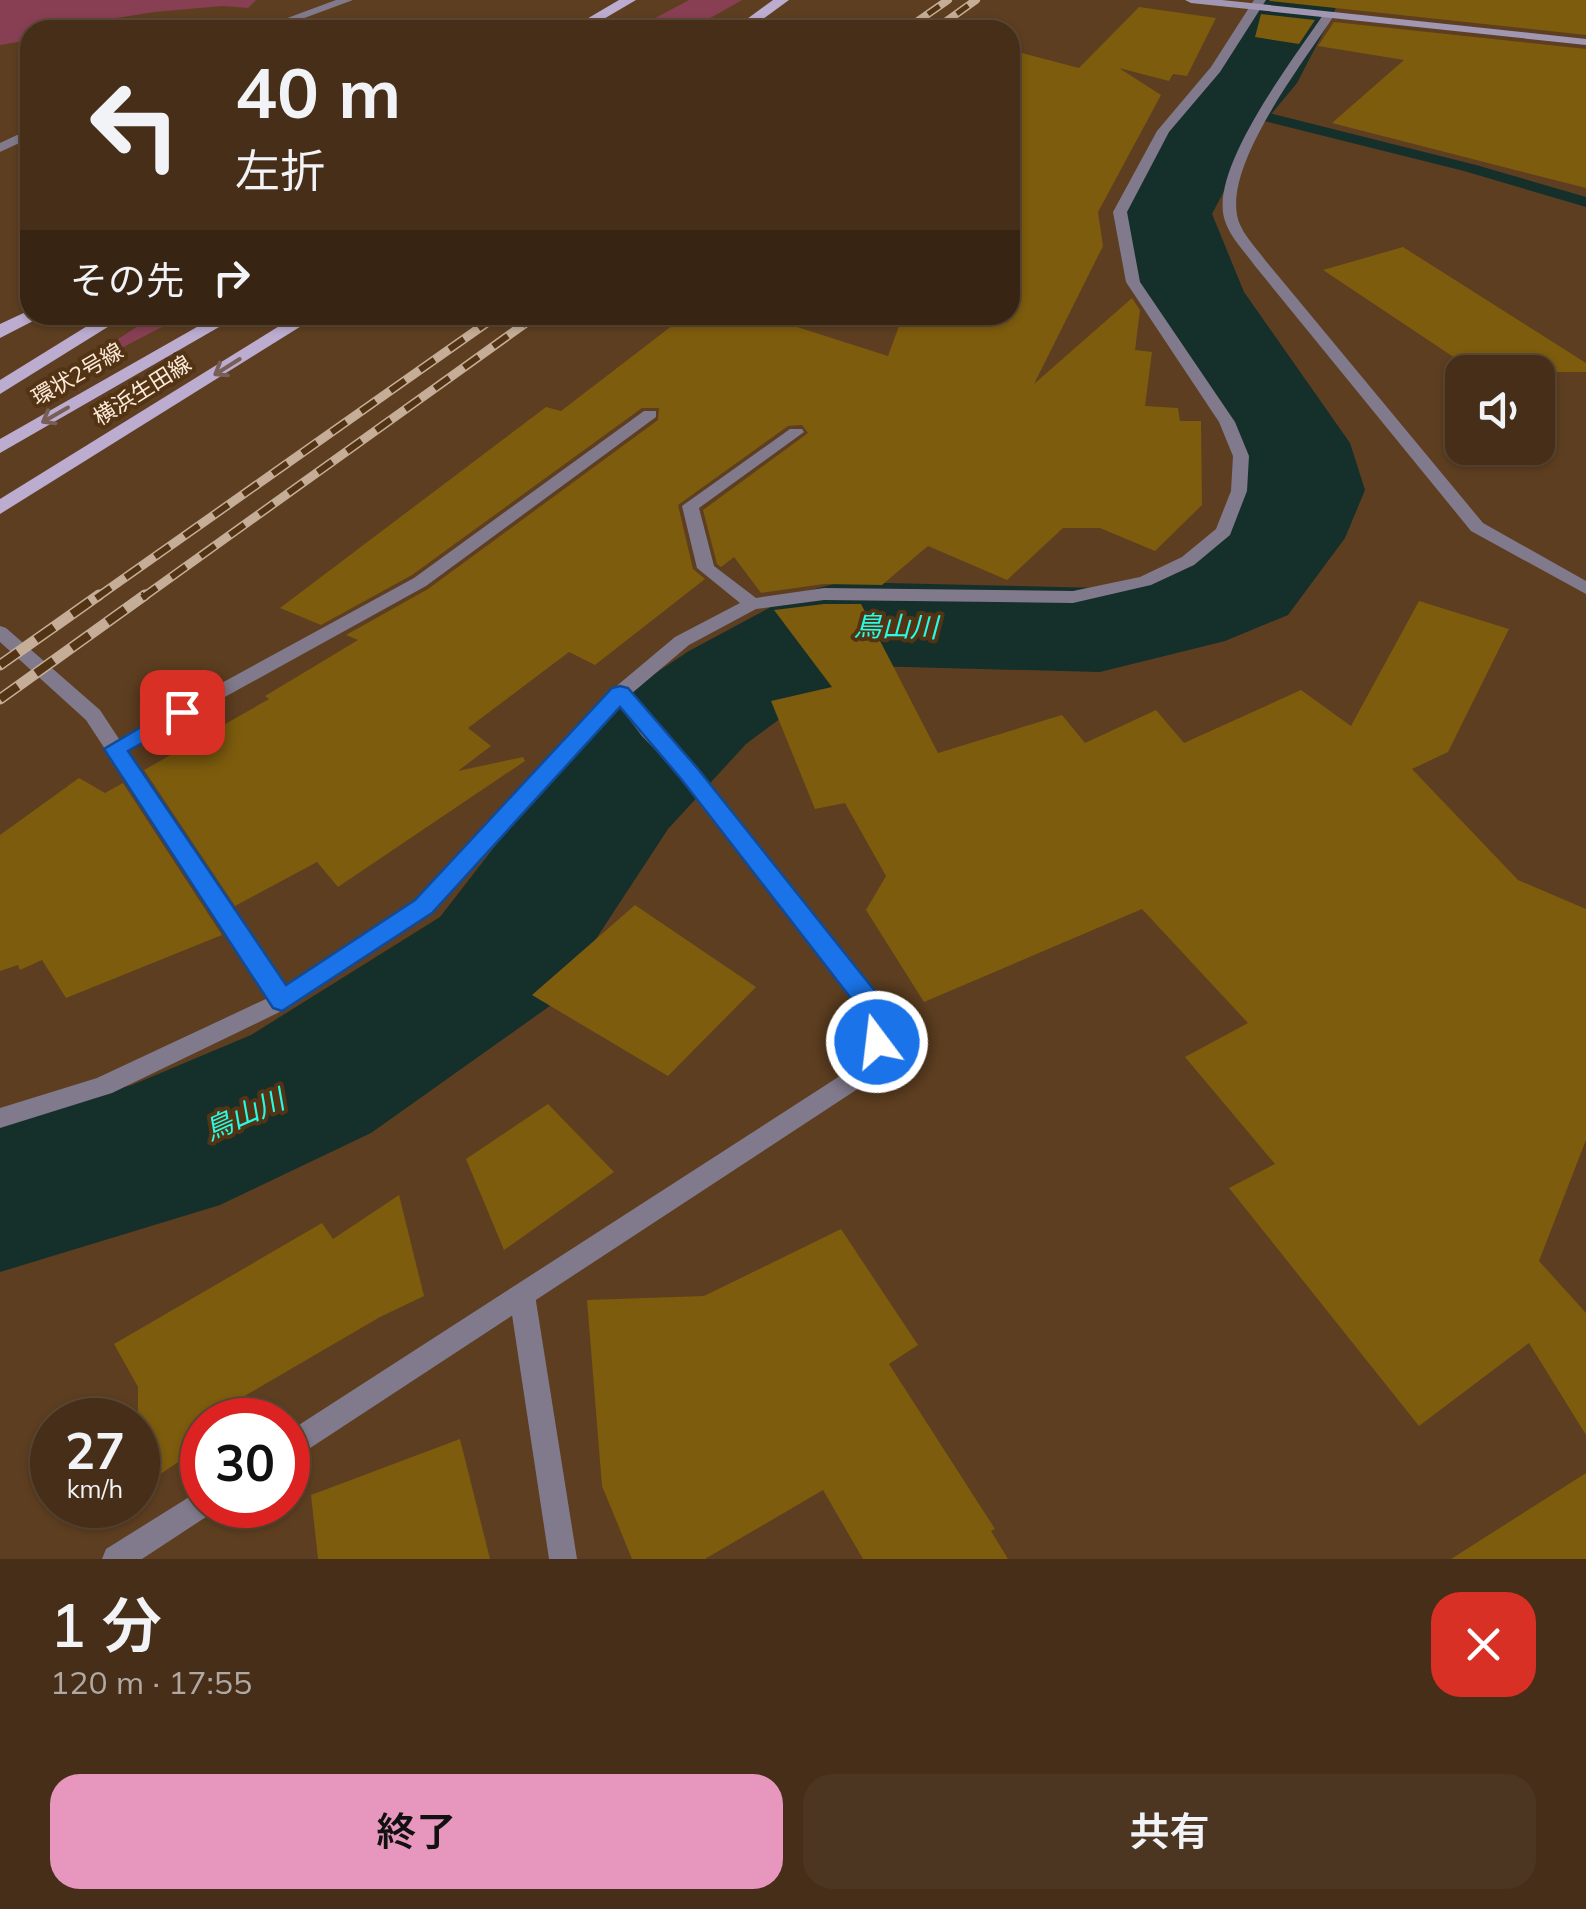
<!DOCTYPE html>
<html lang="ja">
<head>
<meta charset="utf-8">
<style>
	:root { --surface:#462e18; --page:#4d3621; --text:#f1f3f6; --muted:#b0a8a2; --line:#5e4a37; --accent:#e797bd }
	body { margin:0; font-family:Mulish,"Noto Sans JP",sans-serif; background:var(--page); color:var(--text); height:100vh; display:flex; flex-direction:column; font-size:38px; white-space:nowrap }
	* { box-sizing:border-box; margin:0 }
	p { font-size:32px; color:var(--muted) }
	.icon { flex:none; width:55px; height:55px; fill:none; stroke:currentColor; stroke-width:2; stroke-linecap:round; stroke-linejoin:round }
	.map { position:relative; height:1559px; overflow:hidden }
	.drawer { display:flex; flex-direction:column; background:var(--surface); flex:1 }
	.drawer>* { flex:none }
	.top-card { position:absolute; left:20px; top:20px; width:1000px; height:305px; border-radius:30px; box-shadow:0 2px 8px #0004,0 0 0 2px var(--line); background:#462e18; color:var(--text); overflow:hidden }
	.tools { position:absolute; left:1445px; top:355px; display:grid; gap:20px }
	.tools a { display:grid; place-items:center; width:110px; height:110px; border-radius:20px; background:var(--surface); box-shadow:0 2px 8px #0004,0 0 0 2px var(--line); font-size:50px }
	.speed { position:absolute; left:30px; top:1398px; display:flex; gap:20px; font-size:50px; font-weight:700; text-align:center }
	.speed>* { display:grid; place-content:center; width:130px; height:130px; border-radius:50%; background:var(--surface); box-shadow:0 2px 8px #0004,0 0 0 2px var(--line); line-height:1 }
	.speed small { font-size:25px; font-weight:400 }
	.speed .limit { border:15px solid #d22; background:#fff; color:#111 }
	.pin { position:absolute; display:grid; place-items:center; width:85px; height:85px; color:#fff; margin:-42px; border-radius:20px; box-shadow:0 5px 15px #0006 }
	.me { position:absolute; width:110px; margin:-55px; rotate:345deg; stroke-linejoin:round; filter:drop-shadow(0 0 8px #0008) }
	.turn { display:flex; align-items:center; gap:35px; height:210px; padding:0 50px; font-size:45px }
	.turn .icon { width:130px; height:130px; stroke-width:2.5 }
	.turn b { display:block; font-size:70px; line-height:85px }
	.then { display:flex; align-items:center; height:95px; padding:0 50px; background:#0003; gap:20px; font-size:38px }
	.round { display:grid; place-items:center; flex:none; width:105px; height:105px; border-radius:30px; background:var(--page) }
	.head { display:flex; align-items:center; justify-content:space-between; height:170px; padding:0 50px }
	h1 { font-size:60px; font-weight:600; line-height:75px }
	.action { display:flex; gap:20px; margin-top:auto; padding:20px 50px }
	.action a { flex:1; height:115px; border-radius:30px; background:var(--accent); color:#111; font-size:40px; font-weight:600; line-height:115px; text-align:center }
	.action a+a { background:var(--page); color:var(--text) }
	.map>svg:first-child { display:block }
	.green { fill:#883f54 }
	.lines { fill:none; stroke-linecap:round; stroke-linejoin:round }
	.stream { fill:#152f2b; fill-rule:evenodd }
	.river { fill:#152f2b; fill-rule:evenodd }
	.building { fill:#7d5c0d }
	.lane { fill:#817a8c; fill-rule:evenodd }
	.street { fill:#817a8c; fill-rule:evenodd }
	.secondary { fill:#a297b2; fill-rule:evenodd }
	.primary { fill:#bbacd0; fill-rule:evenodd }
	.rail-far2-casing { stroke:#c5ad97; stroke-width:8 }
	.rail-far1-casing { stroke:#c5ad97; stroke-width:9 }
	.rail-casing { stroke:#c5ad97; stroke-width:11 }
	.rail-far2 { stroke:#523415; stroke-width:5; stroke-dasharray:14; stroke-linecap:butt }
	.rail-far1 { stroke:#523415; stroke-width:6; stroke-dasharray:18; stroke-linecap:butt }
	.rail { stroke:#523415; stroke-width:8; stroke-dasharray:22; stroke-linecap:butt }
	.oneway { stroke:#775e56 }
	.route { fill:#1a73e8; stroke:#114b97; stroke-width:2.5 }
	.labels { text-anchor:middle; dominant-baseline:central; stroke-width:8; stroke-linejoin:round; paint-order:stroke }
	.far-street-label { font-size:22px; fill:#feead9; stroke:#523415 }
	.water-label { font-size:28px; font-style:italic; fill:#26fce5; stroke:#523415 }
</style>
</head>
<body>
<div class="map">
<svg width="1586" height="1559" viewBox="0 0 1586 1559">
	<rect width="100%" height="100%" fill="#5d3e20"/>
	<g class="green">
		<polygon points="0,0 256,0 248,8 223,6 154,12 117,18 90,30 30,30 30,40 0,45"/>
		<polygon points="689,0 742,0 689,30 633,30"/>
		<polygon points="155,315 185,315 37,392"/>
	</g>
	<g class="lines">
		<polygon class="stream" points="1229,103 1476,165 1586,197 1586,207 1464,171 1224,111 1224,105"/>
		<polygon class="river" points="1260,0 1340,0 1297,83 1252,137 1212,214 1244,292 1350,443 1365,490 1345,538 1288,615 1225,641 1100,672 867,666 785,715 746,744 668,829 554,1003 371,1133 220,1205 0,1272 0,1118 132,1085 251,1035 440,917 564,757 648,678 689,651 795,594 842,582 1100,588 1145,578 1196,559 1227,525 1243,490 1232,443 1140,293 1114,214 1167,126 1218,68"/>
	</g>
	<g class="building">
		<polygon points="1270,0 1586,0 1586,35 1269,1"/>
		<polygon points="1139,7 1216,18 1187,76 1173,74 1169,81 1119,68 1161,95 1098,212 1103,246 1034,384 1132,298 1140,310 1135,350 1152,352 1145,406 1178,408 1180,421 1201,421 1202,505 1155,551 1100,528 1063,528 1007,580 928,546 882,585 824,584 761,593 734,557 721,567 717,564 703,510 808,433 802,425 788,426 678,505 693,569 705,579 595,665 569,652 468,728 491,746 458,771 523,757 525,761 338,887 317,862 235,906 144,770 269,699 265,696 358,640 346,635 428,589 658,420 659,408 642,408 412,575 321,625 280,608 546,407 561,411 686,315 760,315 888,356 903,315 1010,315 1010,50 1079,68"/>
		<polygon points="1261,14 1315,20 1299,44 1255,37"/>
		<polygon points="1334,22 1586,49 1586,188 1332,123 1404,60 1318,46"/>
		<polygon points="1403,247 1586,363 1586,372 1476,372 1323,270"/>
		<polygon points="1419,601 1509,629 1448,752 1412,769 1518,880 1586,909 1586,1140 1539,1261 1586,1313 1586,1435 1529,1343 1419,1426 1229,1188 1275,1164 1185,1057 1248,1023 1142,909 924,1002 866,910 886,876 845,803 815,809 771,701 832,687 774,610 824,604 861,604 938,753 1062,715 1085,743 1156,710 1184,743 1301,690 1351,726"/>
		<polygon points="79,778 105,793 123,783 222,935 66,998 42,960 20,970 18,965 0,971 0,835"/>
		<polygon points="635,905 756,987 668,1076 532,995"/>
		<polygon points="548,1104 614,1172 504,1250 466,1159"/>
		<polygon points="399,1195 424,1296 380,1317 236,1401 245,1417 241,1420 202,1420 202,1446 138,1489 138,1387 114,1344 322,1223 333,1239"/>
		<polygon points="841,1229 918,1345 889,1364 995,1529 991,1531 1008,1559 863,1559 823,1490 705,1559 632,1559 602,1486 587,1300 704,1296"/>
		<polygon points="460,1439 490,1559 318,1559 311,1495"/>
		<polygon points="1586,1473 1586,1559 1451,1559"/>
	</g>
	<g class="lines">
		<polygon class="lane" points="522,1283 531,1287 535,1295 577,1559 549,1559 509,1295 513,1287"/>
		<g class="street">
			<polygon points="336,0 353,0 272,30 255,30"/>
			<polygon points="1254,0 1266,0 1220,72 1169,132 1127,212 1140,282 1235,422 1249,456 1247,491 1230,535 1194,565 1151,585 1073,603 824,600 756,609 689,645 631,694 656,726 697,769 889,1011 892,1017 882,1073 298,1456 288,1460 288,1432 863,1061 869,1019 683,779 642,736 619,706 432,913 290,1007 112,1093 0,1128 0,1108 97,1078 268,998 86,720 0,642 0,626 6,628 100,710 119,739 414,578 644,411 656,411 656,417 426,586 127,751 285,988 416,901 613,689 675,637 740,603 697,568 682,506 790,429 802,429 804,432 699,508 714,566 756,598 824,588 1073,591 1140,577 1182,557 1216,529 1231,491 1233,456 1219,422 1126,282 1113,212 1157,131 1211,67"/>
			<path d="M1323 15 1333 17C1303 63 1227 160 1237 215 1240 232 1255 246 1265 260L1483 523 1586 581V594L1471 531 1255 266C1245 252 1230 237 1225 221 1207 170 1295 57 1323 15Z"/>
			<polygon points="30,129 30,138 0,152 0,143"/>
			<polygon points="202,1489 202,1505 215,1505 212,1513 142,1559 102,1559 106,1549"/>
		</g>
		<polygon class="secondary" points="1185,0 1222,0 1586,39 1586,45 1191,3"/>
		<g class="primary">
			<polygon points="619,0 636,0 585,30 568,30"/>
			<polygon points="773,0 789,0 748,30 732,30"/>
			<polygon points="30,310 30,315 40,315 37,319 0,338 0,324"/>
			<polygon points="105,315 127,315 0,394 0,380"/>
			<polygon points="218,315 240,315 0,453 0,439"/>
			<polygon points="297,315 319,315 0,514 0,499"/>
		</g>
		<defs>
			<g id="rail-far2">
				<polyline points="905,30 948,0"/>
				<polyline points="934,30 976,0"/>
			</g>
			<g id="rail-far1">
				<polyline points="96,598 498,315"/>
				<polyline points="142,598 537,315"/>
			</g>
			<g id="rail">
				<polyline points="0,665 99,595"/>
				<polyline points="0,699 145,595"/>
			</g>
		</defs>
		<use href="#rail-far2" class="rail-far2-casing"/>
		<use href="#rail-far1" class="rail-far1-casing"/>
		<use href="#rail" class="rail-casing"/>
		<use href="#rail-far2" class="rail-far2"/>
		<use href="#rail-far1" class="rail-far1"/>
		<use href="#rail" class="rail"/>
	</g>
	<defs><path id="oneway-shaft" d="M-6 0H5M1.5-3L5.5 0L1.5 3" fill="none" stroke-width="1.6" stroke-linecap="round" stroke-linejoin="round" transform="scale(2.5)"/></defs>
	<g class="oneway">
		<use href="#oneway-shaft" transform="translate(227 367) rotate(148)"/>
		<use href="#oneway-shaft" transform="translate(55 415) rotate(150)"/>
	</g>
	<polygon class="route" points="620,686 628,688 698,769 890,1010 893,1017 886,1049 877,1052 868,1049 864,1042 867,1019 682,780 620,707 432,913 282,1011 273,1008 104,749 175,707 190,707 193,712 190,717 128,751 286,985 415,900 612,688"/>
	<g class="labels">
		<g class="far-street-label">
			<text transform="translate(77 374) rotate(-30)">環状2号線</text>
			<text transform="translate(142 390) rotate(-32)">横浜生田線</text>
		</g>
		<g class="water-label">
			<text transform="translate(896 626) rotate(1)">鳥山川</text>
			<text transform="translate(244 1114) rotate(-24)">鳥山川</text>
		</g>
	</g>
</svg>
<div class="tools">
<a><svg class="icon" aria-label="sound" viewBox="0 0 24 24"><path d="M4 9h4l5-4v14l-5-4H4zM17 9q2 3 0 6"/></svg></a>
</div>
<div class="speed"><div>27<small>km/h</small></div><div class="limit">30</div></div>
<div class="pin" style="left:182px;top:712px;background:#d93025"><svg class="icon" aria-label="arrive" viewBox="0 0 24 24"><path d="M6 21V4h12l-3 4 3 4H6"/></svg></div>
<svg class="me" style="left:877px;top:1042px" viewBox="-20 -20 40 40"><circle r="17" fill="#1a73e8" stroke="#fff" stroke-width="3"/><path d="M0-11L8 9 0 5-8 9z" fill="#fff"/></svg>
<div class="top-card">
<div class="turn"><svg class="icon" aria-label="left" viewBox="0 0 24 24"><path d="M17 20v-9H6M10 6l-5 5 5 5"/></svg><div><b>40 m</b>左折</div></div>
<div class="then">その先<svg class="icon" aria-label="right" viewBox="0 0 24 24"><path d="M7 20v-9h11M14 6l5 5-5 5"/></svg></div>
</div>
</div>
<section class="drawer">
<div class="head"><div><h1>1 分</h1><p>120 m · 17:55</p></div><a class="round" style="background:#d93025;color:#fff"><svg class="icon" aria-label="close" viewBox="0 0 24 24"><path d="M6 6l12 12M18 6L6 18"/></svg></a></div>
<div class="action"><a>終了</a><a>共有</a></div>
</section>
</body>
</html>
